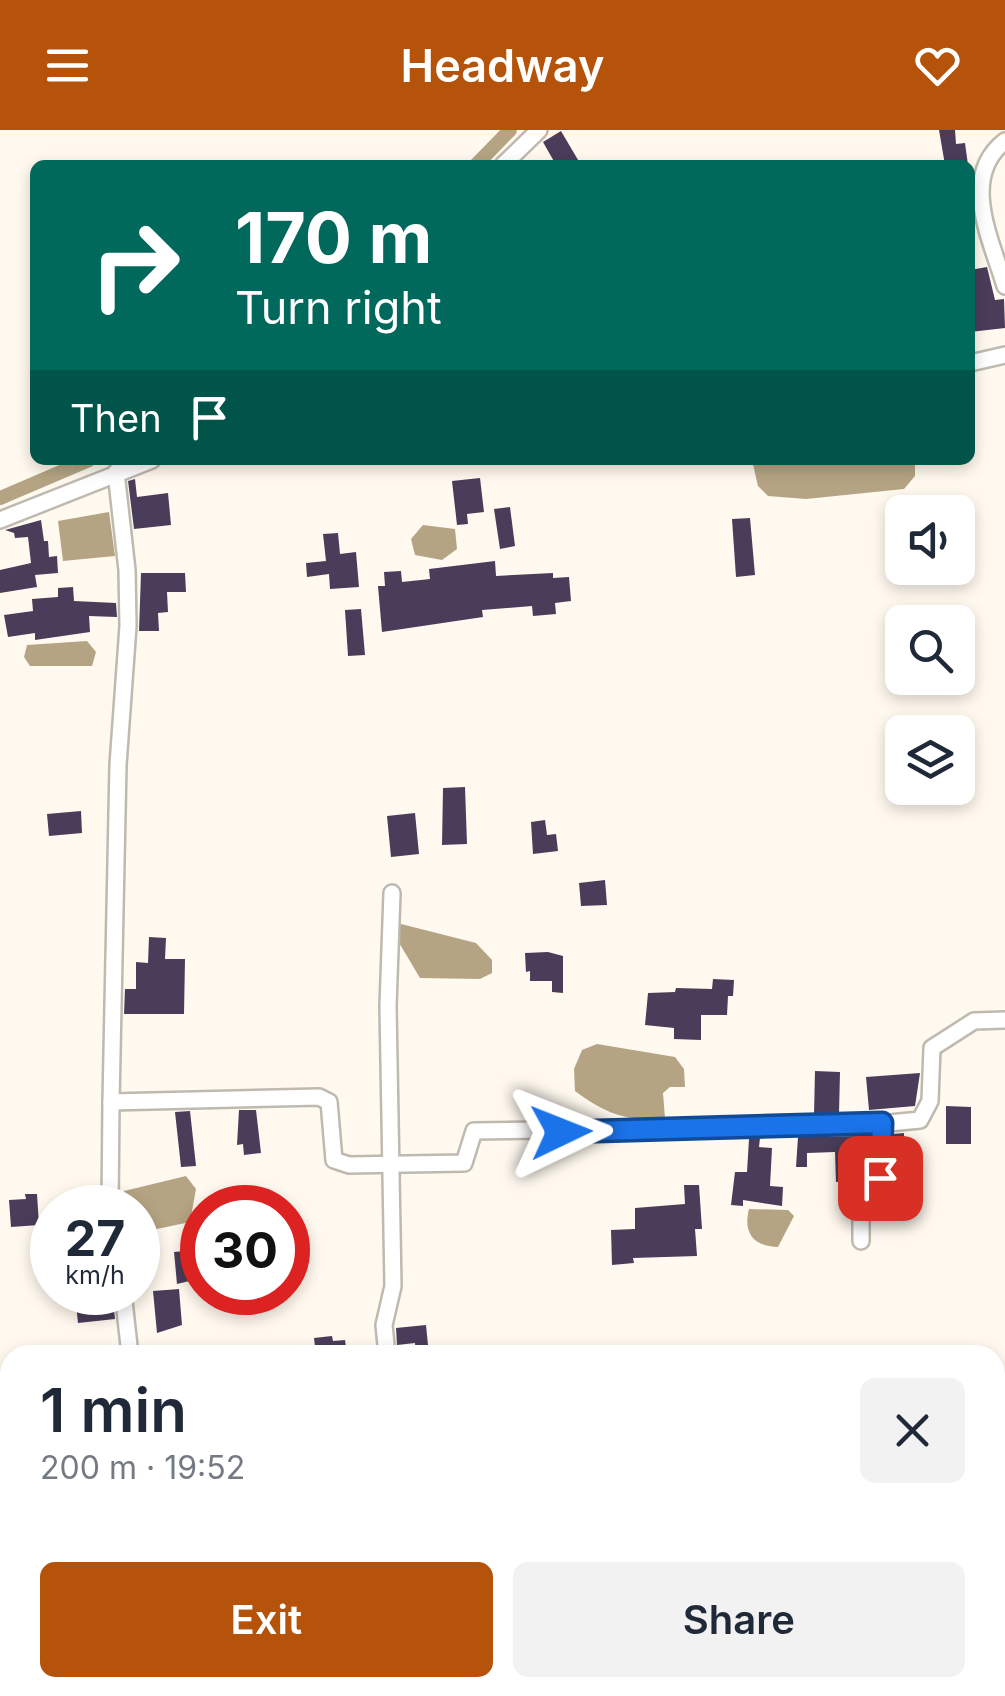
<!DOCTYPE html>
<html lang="en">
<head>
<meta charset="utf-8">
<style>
	:root { --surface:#fff; --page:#f2f2f3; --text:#1f2937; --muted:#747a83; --accent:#b45309 }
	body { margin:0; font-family:Inter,sans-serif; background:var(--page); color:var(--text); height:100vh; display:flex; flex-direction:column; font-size:38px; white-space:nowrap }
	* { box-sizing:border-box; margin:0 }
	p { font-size:32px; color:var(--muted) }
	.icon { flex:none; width:55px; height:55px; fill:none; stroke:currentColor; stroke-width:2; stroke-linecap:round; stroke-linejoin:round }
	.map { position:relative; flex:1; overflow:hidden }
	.drawer { position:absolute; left:0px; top:1215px; width:1005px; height:352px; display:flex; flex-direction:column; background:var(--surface); border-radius:30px 30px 0 0; box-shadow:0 5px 15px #0003 }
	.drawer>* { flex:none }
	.hud { position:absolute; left:30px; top:30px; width:945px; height:305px; border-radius:15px; box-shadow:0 5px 15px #0003; background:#00695c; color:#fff; overflow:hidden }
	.tools { position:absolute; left:885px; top:365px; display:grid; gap:20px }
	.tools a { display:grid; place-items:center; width:90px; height:90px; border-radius:15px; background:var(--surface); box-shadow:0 5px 15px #0003; font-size:50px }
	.speed { position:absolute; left:30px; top:1055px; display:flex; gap:20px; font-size:50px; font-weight:700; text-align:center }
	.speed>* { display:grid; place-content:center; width:130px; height:130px; border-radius:50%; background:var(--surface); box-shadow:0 5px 15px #0003; line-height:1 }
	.speed small { font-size:25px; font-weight:400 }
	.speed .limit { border:15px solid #d22; background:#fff; color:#111 }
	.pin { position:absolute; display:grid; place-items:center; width:85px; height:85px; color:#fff; margin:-42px; border-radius:20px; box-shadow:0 5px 15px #0006 }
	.me { position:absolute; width:110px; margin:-55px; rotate:88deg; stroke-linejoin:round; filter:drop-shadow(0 0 8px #0008) }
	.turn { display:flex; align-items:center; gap:35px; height:210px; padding:0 40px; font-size:45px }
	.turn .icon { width:130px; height:130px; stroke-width:2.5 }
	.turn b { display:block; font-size:70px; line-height:85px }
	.then { display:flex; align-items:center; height:95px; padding:0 40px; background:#0003; gap:20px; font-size:38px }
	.round { display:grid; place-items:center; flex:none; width:105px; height:105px; border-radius:15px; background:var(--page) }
	.headline { display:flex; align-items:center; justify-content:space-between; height:170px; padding:0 40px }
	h1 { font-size:60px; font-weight:600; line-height:75px }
	.cta { display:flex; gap:20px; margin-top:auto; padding:20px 40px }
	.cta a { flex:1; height:115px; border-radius:15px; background:var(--accent); color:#fff; font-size:40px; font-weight:600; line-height:115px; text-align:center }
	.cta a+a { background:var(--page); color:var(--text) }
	header { display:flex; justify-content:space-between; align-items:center; height:130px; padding:0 40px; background:var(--accent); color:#fff; font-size:45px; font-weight:600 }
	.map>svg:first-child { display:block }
	.water { fill:#b5a483 }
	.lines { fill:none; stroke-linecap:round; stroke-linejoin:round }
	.canal { stroke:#b5a483; stroke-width:14 }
	.building { fill:#4a3d5a }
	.minor-casing { stroke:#bfbab0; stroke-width:20 }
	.minor { stroke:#fff; stroke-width:15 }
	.route-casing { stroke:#114b97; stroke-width:25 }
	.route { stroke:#1a73e8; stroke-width:18 }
</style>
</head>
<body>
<header><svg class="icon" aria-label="menu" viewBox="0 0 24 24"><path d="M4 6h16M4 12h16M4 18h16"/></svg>Headway<svg class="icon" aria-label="heart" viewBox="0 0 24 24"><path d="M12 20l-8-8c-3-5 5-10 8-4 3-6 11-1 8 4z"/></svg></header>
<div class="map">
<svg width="1005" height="1566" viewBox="0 0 1005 1566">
	<rect width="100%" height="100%" fill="#fff9ef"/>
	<g class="water">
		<polygon points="752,330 915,330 915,346 904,359 806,369 768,366 758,356"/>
		<polygon points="109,382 115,426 63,431 58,391"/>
		<polygon points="423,395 455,399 457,419 442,430 415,425 411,409"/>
		<polygon points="87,511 96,522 92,536 30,536 24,527 27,515"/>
		<polygon points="401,794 476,813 492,830 492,843 480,849 420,848 395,806"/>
		<path d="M597 914 675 927 684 939 685 957H670L663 963 665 988C627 992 606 984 575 961L574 939 582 920Z"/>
		<polygon points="186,1046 196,1059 190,1092 138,1103 138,1078 124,1077 124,1061"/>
		<path d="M749 1079 788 1080 794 1086 778 1117C753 1116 743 1103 749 1079Z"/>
	</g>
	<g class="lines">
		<g class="canal">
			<polyline points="476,35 510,0"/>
			<polyline points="0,368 89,330"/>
		</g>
	</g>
	<g class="building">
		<polygon points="939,0 955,0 956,14 965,13 968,35 945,35"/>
		<polygon points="561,1 581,35 556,35 543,12"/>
		<polygon points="987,137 995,170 1004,169 1005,198 970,202 970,140"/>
		<polygon points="480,348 484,382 467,384 468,394 457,395 452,351"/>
		<polygon points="135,349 137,367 168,363 171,395 134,399 128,351"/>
		<polygon points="510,377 515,416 500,419 494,379"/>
		<polygon points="750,388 755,445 736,447 732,389"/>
		<polygon points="41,390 44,411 48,411 49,427 57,426 58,443 35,445 37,457 0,463 0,440 31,433 28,407 15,408 14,403 5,400"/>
		<polygon points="338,403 340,424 356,422 359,457 330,459 329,444 307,447 306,433 326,431 323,404"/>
		<polygon points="495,431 496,446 553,443 553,448 569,447 571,471 555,473 556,484 533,486 532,476 482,480 483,487 382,502 378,456 385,456 384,442 401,441 402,452 430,449 429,439"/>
		<polygon points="141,443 185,443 186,462 167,462 168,482 158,483 159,501 139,501"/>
		<polygon points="73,457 74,471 116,473 117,487 89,486 90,502 35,510 35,503 8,507 4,485 33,481 32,469 58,467 58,458"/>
		<polygon points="361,479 365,525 348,526 345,480"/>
		<polygon points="465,657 467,714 442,715 443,658"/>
		<polygon points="81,681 82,703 49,706 47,684"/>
		<polygon points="415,683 419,724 391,727 387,686"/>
		<polygon points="545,690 547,705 556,704 558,721 533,724 531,692"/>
		<polygon points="605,750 607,775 581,776 579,753"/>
		<polygon points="149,807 166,808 165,829 185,829 184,884 124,884 125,859 136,859 136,832 148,833"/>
		<polygon points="548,822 563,826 563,863 552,862 552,851 530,851 530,841 526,842 525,823"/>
		<polygon points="713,849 734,850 733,866 728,866 727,885 701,885 701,910 674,909 674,898 645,895 648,863 675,862 676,858 712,859"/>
		<polygon points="815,941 840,942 839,983 814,985"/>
		<polygon points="920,943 915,976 869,980 866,947"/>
		<polygon points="946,976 971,977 971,1014 946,1014"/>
		<polygon points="239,980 256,980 261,1023 244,1025 243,1014 237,1015"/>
		<polygon points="190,981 196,1036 181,1037 175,982"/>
		<polygon points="904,1003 904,1025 922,1024 923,1046 891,1048 893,1004"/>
		<polygon points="862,1006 864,1045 857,1050 836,1052 835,1022 807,1023 807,1037 796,1037 798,1007"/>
		<polygon points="740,1008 760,1008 759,1017 772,1018 770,1056 783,1057 782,1076 743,1070 743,1076 731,1075 735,1042 747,1042 749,1009"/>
		<polygon points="684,1055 699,1055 702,1099 695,1099 697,1126 633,1128 634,1133 612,1135 611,1100 635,1099 635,1078 685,1074"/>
		<polygon points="25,1064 37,1064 39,1095 11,1097 9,1070 26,1069"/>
		<polygon points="196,1120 202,1148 177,1154 174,1122"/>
		<polygon points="179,1159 182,1195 157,1203 153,1161"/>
		<polygon points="112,1162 115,1189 78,1193 75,1165"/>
		<polygon points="426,1195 429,1225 416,1225 415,1213 397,1215 396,1198"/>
		<polygon points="332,1206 333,1211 345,1210 347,1225 316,1225 314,1208"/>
	</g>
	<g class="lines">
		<defs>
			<g id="minor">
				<path d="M1005 11C959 47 991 109 1005 156"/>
				<polyline points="503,35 539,0"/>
				<polyline points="970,233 1005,225"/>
				<polyline points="116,342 127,440 128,496 118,635 111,972 319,967 329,972 334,1030 349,1035 464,1033 474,1001 869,995 920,990 930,971 932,918 974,891 1005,890"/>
				<polyline points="0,390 152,330"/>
				<polyline points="110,1078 111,972"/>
				<polyline points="861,1111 861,1061 880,1048 882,993"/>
				<polyline points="123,1162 130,1225"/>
				<polyline points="387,1225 384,1195 393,1156 388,876 392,763"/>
				<polyline points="995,1526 1005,1524"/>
				<polyline points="293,1558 294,1566"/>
				<polyline points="908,1558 909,1566"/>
				<polyline points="619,1566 621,1558"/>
			</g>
		</defs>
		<use href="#minor" class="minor-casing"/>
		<use href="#minor" class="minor"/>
	</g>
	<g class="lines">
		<defs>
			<polyline id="route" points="561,1002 882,993 880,1048"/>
		</defs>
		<use href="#route" class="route-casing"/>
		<use href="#route" class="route"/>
	</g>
</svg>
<div class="tools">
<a><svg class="icon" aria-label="sound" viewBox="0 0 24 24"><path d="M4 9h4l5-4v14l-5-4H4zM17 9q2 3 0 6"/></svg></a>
<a><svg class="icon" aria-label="search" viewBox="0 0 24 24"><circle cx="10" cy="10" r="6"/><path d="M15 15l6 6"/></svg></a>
<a><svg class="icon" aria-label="layers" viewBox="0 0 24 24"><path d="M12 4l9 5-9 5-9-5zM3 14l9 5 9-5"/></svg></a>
</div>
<div class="speed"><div>27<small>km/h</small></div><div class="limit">30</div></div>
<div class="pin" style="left:880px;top:1048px;background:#d93025"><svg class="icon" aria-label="arrive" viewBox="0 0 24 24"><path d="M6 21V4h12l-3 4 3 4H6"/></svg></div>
<svg class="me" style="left:561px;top:1002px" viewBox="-20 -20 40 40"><path d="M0-17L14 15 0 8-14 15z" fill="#1a73e8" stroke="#fff" stroke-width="4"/></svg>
<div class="hud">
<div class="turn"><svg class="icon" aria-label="right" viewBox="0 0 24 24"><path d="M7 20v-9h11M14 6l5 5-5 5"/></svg><div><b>170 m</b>Turn right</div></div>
<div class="then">Then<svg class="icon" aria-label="arrive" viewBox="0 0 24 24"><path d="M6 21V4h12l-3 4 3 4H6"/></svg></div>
</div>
<section class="drawer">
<div class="headline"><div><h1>1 min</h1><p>200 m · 19:52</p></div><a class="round"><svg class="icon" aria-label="close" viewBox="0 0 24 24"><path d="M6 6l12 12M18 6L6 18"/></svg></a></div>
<div class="cta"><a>Exit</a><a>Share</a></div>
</section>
</div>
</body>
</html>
